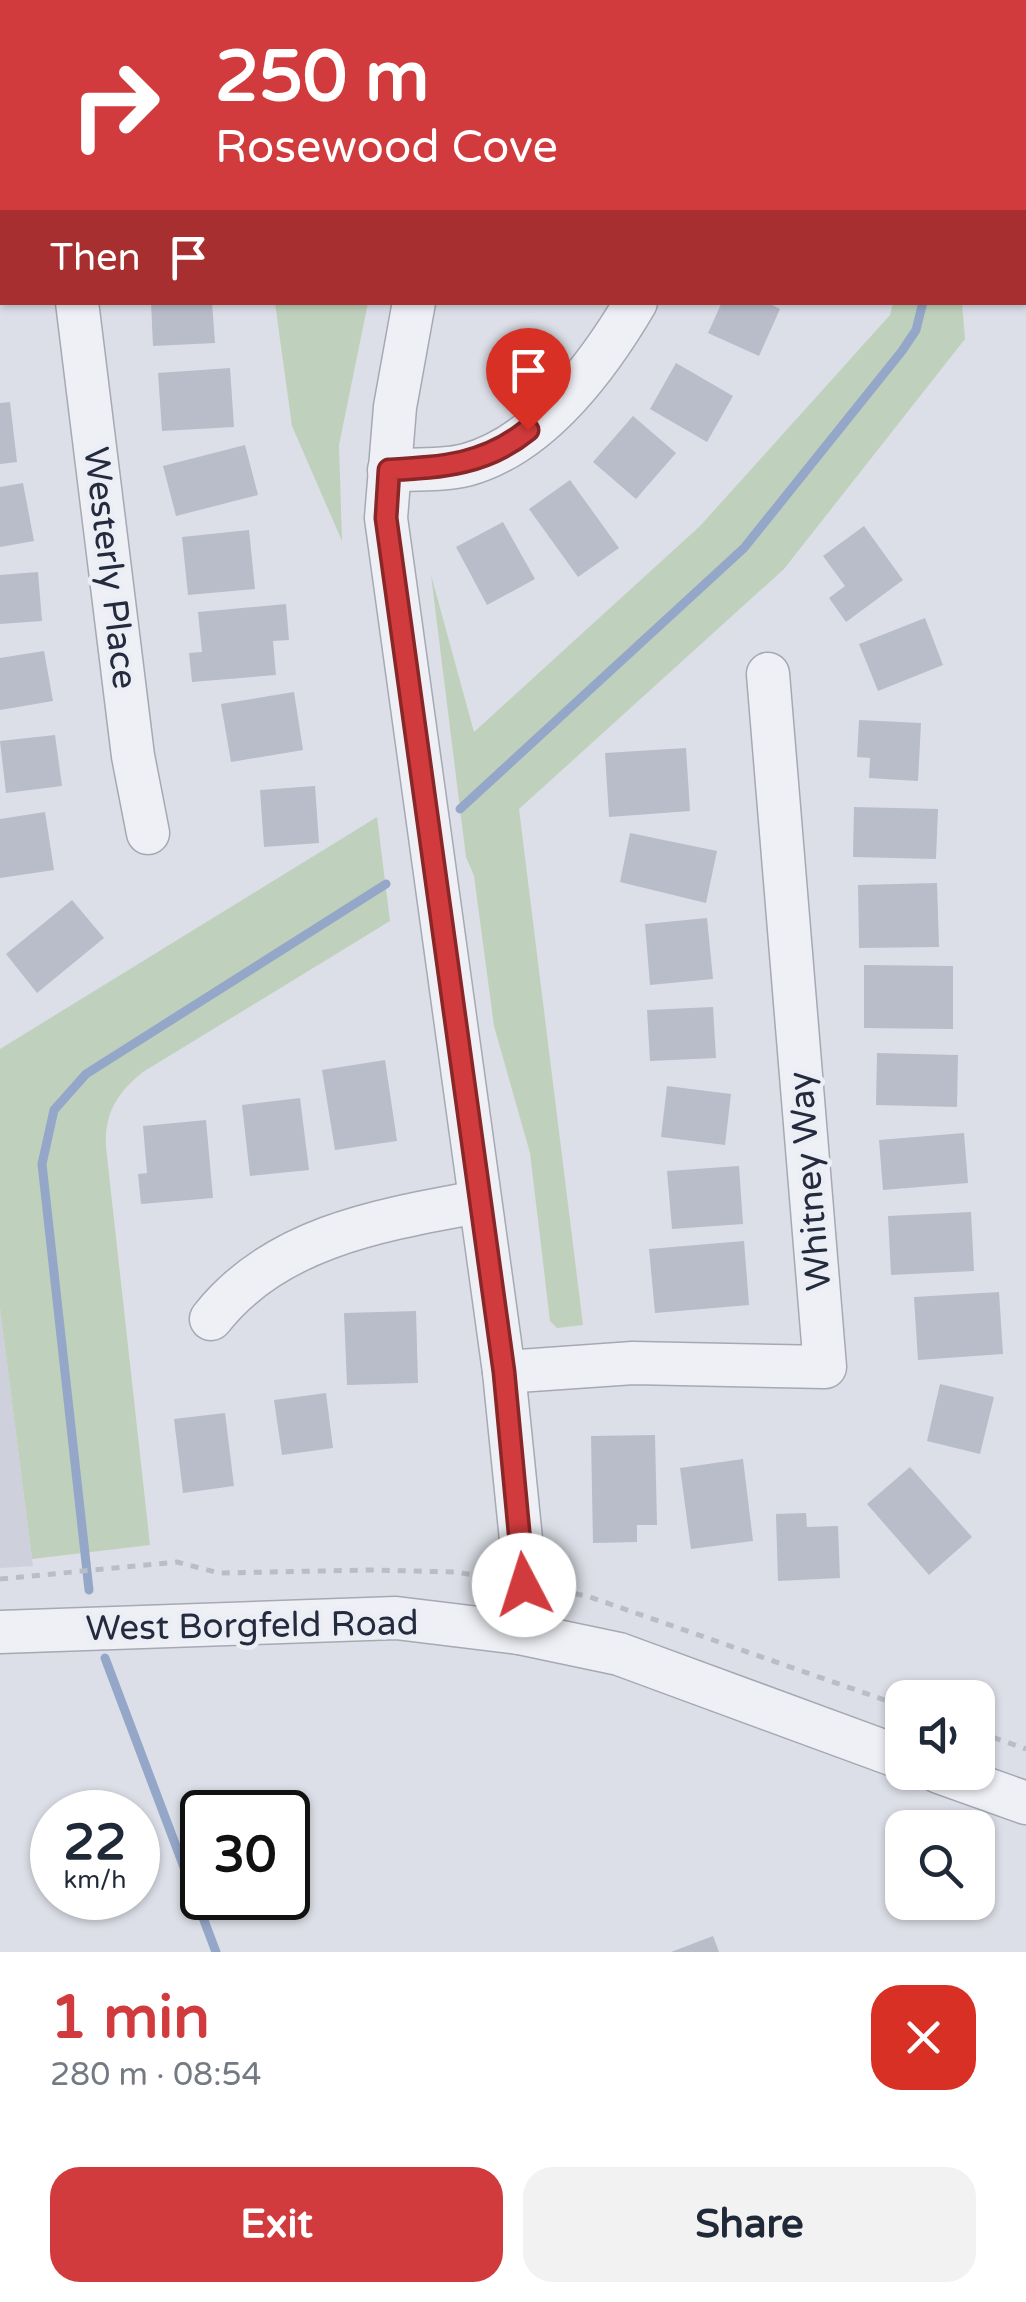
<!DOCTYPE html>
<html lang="en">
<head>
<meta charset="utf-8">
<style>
	:root { --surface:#fff; --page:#f2f2f3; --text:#1f2937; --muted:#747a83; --accent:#d23b3d }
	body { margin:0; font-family:"Varela Round",sans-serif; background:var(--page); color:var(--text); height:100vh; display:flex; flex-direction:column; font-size:38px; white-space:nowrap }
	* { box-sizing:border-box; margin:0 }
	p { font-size:32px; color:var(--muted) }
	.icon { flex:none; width:55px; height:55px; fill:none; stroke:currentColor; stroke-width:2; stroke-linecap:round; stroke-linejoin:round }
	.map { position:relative; height:1952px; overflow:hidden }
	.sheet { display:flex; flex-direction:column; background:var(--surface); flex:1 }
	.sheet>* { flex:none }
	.top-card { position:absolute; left:0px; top:0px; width:1028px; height:305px; box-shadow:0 2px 8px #0004; background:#d23b3d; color:#fff; overflow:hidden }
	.buttons { position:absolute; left:885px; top:1680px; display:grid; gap:20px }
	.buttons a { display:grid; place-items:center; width:110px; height:110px; border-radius:20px; background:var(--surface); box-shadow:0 2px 8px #0004; font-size:50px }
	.speed { position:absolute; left:30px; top:1790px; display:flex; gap:20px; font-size:50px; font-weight:700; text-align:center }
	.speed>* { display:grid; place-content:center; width:130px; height:130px; border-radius:50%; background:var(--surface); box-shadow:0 2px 8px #0004; line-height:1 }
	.speed small { font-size:25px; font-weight:400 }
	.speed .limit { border:5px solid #111; border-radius:15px; background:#fff; color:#111 }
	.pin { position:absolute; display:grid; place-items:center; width:85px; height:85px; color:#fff; margin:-102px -42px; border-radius:50% 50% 50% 0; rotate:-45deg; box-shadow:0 0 10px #0007 }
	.pin .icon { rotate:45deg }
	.me { position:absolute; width:110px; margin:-55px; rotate:355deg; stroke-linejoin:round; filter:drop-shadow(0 0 8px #0008) }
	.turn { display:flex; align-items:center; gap:35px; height:210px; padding:0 50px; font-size:45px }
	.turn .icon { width:130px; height:130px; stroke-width:2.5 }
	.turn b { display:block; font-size:70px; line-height:85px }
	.then { display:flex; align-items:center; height:95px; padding:0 50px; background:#0003; gap:20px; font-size:38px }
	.round { display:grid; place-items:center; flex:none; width:105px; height:105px; border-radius:30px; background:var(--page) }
	.headline { display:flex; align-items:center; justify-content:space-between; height:170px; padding:0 50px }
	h1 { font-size:60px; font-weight:700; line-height:75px; color:var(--accent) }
	.primary-button { display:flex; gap:20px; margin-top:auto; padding:20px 50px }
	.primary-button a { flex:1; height:115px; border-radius:30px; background:var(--accent); color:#fff; font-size:40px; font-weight:700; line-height:115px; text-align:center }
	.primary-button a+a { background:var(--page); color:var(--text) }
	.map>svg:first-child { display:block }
	.built { fill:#ced1dc }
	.green { fill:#bfd1bd }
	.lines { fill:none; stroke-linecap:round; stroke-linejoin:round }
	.stream { stroke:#95a7c9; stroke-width:9 }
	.building { fill:#b9bdca }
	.minor-casing { stroke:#a5a9b4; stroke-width:45 }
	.path { stroke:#babdc5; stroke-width:5; stroke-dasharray:8 8; stroke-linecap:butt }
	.minor { stroke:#eff0f5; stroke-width:42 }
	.route-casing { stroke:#882628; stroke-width:25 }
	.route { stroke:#d23b3d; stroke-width:18 }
	.labels { text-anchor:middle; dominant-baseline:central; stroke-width:9; stroke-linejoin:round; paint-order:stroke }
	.street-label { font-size:35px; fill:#252b3e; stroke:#ebeef5 }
</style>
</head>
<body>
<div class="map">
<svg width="1026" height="1952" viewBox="0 0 1026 1952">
	<rect width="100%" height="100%" fill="#dcdfe7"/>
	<polygon class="built" points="0,1308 32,1559 33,1566 0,1568"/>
	<g class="green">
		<polygon points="275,303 368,303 339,445 342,541 292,426"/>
		<polygon points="893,303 962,303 965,339 784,569 519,809 583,1325 557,1328 550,1321 530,1153 494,1026 474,876 466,857 431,575 474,732 700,526 890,315"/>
		<path d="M377 817 390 921 143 1072C118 1092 104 1113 106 1147L150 1545 32 1559 0 1308V1049Z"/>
	</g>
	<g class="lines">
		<g class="stream">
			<polyline points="903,0 903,2"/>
			<polyline points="460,809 744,548 902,351 916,330 923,302"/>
			<polyline points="89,1590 42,1164 54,1110 86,1074 386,884"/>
			<polyline points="105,1658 216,1952"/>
		</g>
	</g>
	<g class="building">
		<polygon points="151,302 212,302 215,343 153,346"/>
		<polygon points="722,302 766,302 780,309 759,356 708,333"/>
		<polygon points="676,363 733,396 707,442 650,409"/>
		<polygon points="230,368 234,427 162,431 158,373"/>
		<polygon points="10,402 17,462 0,464 0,403"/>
		<polygon points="633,416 676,453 636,499 593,462"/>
		<polygon points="245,445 258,495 176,516 163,466"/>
		<polygon points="570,480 619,548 578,577 529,509"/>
		<polygon points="23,483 34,541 0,547 0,487"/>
		<polygon points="503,522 535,579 487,605 456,547"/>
		<polygon points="864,526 903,580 846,622 829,598 845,586 823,556"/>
		<polygon points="249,530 255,589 188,595 182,537"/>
		<polygon points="38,572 42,621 0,624 0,575"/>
		<polygon points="286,604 289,640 273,641 276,675 192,682 189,653 202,652 198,612"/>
		<polygon points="925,618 943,665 878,691 859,644"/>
		<polygon points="44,651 53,701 0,710 0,658"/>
		<polygon points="294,692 303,750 231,762 221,704"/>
		<polygon points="859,720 921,723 918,781 869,778 870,758 857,757"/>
		<polygon points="55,735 62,786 6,793 0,741"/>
		<polygon points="686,748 690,811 609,817 605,753"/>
		<polygon points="315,786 319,843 264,847 260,790"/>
		<polygon points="854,807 938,809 936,859 853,857"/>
		<polygon points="45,812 54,870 0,878 0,819"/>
		<polygon points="630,833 717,851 706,903 620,882"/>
		<polygon points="937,883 939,947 859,948 858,885"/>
		<polygon points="72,900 104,938 37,993 6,954"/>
		<polygon points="707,918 713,979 650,985 645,924"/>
		<polygon points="864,965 953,966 953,1029 864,1028"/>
		<polygon points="713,1007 716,1058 650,1061 647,1010"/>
		<polygon points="877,1053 958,1055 957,1107 876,1105"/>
		<polygon points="385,1060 397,1141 335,1150 322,1070"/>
		<polygon points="667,1086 731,1094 725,1145 661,1137"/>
		<polygon points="300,1098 309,1170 250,1176 242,1105"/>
		<polygon points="206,1120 213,1198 141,1204 138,1174 147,1173 143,1126"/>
		<polygon points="964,1133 968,1183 883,1190 879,1140"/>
		<polygon points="739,1166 743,1224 672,1229 667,1171"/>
		<polygon points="971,1212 974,1271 891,1275 888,1216"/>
		<polygon points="744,1241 749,1305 655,1313 649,1249"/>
		<polygon points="999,1292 1003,1354 918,1360 914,1297"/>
		<polygon points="416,1311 418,1383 347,1385 344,1313"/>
		<polygon points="940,1384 994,1397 980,1454 927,1441"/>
		<polygon points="326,1393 333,1448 282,1455 274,1400"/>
		<polygon points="225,1413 234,1486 183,1493 174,1419"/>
		<polygon points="655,1435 657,1525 637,1525 637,1542 593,1543 591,1436"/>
		<polygon points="743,1459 753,1541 691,1549 680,1468"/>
		<polygon points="910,1467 972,1537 929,1575 867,1504"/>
		<polygon points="806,1513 807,1527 838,1526 840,1578 778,1581 776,1514"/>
		<polygon points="713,1936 719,1952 671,1952"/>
	</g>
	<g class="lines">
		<defs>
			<g id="minor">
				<polyline points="39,0 39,2"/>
				<polyline points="401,0 401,2"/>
				<polyline points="77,302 133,756 148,833"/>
				<polyline points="414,302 395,407 386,518 504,1372 524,1569 519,1633"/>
				<path d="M389 470C413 469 443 471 466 465 540 445 599 365 636 302"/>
				<path d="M211 1319C275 1237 380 1220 478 1202"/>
				<polyline points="504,1372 633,1363 825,1367 768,674"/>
				<polyline points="0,1632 396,1618 519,1633 619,1654 902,1758"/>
				<polyline points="939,1772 1026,1803"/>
			</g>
		</defs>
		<use href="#minor" class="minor-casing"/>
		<g class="path">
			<polyline points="0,1579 177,1562 219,1573 371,1570 456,1572 490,1578"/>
			<polyline points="559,1591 587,1596 902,1706"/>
			<polyline points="978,1732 1026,1749"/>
		</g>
		<use href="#minor" class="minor"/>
	</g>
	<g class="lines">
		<defs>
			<path id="route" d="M524 1585 504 1372 386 518 389 470C442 467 485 465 528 430"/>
		</defs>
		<use href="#route" class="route-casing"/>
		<use href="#route" class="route"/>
	</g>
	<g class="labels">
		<g class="street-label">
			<text transform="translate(110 568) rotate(83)">Westerly Place</text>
			<text transform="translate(810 1181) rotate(-95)">Whitney Way</text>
			<text transform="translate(252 1626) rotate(-1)">West Borgfeld Road</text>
		</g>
	</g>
</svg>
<div class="buttons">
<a><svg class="icon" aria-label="sound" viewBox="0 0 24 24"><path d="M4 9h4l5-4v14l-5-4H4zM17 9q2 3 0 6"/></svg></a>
<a><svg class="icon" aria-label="search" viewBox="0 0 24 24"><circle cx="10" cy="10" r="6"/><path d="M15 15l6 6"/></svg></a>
</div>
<div class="speed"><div>22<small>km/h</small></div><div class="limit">30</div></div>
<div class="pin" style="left:528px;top:430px;background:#d93025"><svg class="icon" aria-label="arrive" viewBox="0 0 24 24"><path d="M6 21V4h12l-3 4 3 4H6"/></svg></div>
<svg class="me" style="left:524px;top:1585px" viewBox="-20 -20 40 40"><circle r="19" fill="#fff"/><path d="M0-13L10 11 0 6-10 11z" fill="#d23b3d"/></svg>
<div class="top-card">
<div class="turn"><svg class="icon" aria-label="right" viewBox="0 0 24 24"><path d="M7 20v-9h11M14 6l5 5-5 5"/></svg><div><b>250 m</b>Rosewood Cove</div></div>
<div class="then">Then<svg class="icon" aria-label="arrive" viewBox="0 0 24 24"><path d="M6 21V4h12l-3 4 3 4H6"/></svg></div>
</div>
</div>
<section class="sheet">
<div class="headline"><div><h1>1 min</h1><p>280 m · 08:54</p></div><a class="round" style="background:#d93025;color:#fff"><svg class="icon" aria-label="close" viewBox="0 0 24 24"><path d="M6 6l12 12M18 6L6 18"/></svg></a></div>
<div class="primary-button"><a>Exit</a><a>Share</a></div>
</section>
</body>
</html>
